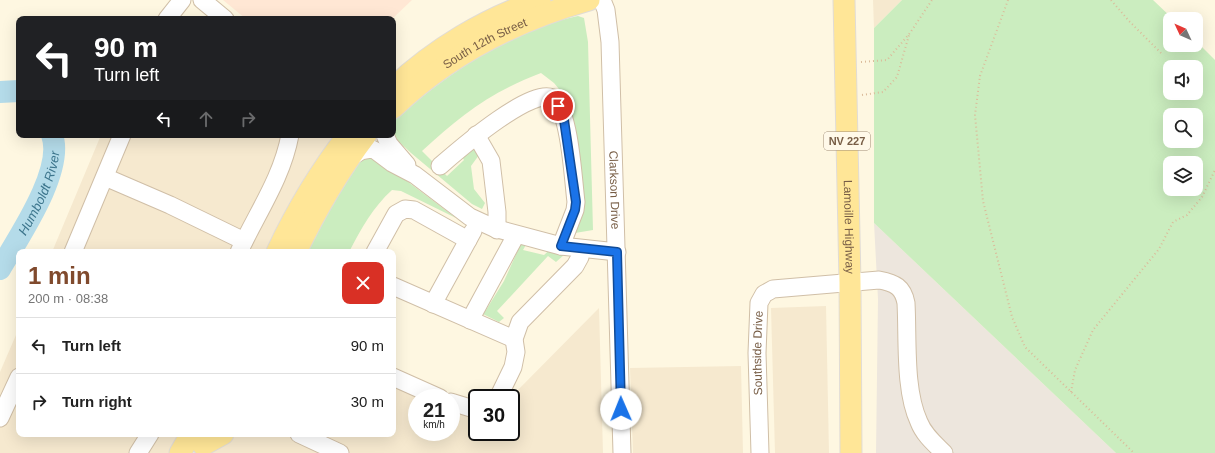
<!DOCTYPE html>
<html lang="en">
<head>
<meta charset="utf-8">
<style>
	:root { --surface:#fff; --page:#f6f6f6; --text:#222; --muted:#767676; --line:#e0e0e0; --accent:#804a2d }
	body { margin:0; font-family:Helvetica,sans-serif; background:var(--page); color:var(--text); height:100vh; display:flex; flex-direction:column; font-size:15px; white-space:nowrap }
	* { box-sizing:border-box; margin:0 }
	p { font-size:13px; color:var(--muted) }
	.icon { flex:none; width:22px; height:22px; fill:none; stroke:currentColor; stroke-width:2; stroke-linecap:round; stroke-linejoin:round }
	.map { position:relative; flex:1; overflow:hidden }
	.drawer { position:absolute; left:16px; top:249px; width:380px; height:188px; display:flex; flex-direction:column; background:var(--surface); border-radius:8px; box-shadow:0 4px 16px #0002 }
	.drawer>* { flex:none }
	.guide { position:absolute; left:16px; top:16px; width:380px; height:122px; border-radius:8px; box-shadow:0 4px 16px #0002; background:#202124; color:#fff; overflow:hidden }
	.needle { width:26px; rotate:314deg }
	.controls { position:absolute; left:1163px; top:12px; display:grid; gap:8px }
	.controls a { display:grid; place-items:center; width:40px; height:40px; border-radius:8px; background:var(--surface); box-shadow:0 4px 16px #0002; font-size:20px }
	.speed { position:absolute; left:408px; top:389px; display:flex; gap:8px; font-size:20px; font-weight:700; text-align:center }
	.speed>* { display:grid; place-content:center; width:52px; height:52px; border-radius:50%; background:var(--surface); box-shadow:0 4px 16px #0002; line-height:1 }
	.speed small { font-size:10px; font-weight:400 }
	.speed .limit { border:2px solid #111; border-radius:6px; background:#fff; color:#111 }
	.pin { position:absolute; display:grid; place-items:center; width:34px; height:34px; color:#fff; margin:-17px; border:2px solid #fff; border-radius:50%; box-shadow:0 1px 4px #0007 }
	.me { position:absolute; width:44px; margin:-22px; rotate:359deg; stroke-linejoin:round; filter:drop-shadow(0 0 3px #0008) }
	.turn { display:flex; align-items:center; gap:14px; height:84px; padding:0 12px; font-size:18px }
	.turn .icon { width:52px; height:52px; stroke-width:2.5 }
	.turn b { display:block; font-size:28px; line-height:34px }
	.lanes { display:flex; align-items:center; height:38px; padding:0 12px; background:#0003; justify-content:center; gap:20px; direction:ltr }
	.lanes .off { opacity:.35 }
	.round { display:grid; place-items:center; flex:none; width:42px; height:42px; border-radius:8px; background:var(--page) }
	.overview { display:flex; align-items:center; justify-content:space-between; height:68px; padding:0 12px }
	h1 { font-size:24px; font-weight:700; line-height:30px; color:var(--accent) }
	ul { padding:0; list-style:none }
	li { display:flex; align-items:center; gap:12px; height:56px; padding:0 12px; border-top:1px solid var(--line) }
	li div { flex:1 }
	li b { display:block; font-size:15px }
	li em { font-style:normal }
	.map>svg:first-child { display:block }
	.residential { fill:#f6e9cf }
	.commercial { fill:#ffe7d4 }
	.industrial { fill:#ede6dd }
	.green { fill:#cbedbf; fill-rule:evenodd }
	.lines { fill:none; stroke-linecap:round; stroke-linejoin:round }
	.river { stroke:#b4dbe9; stroke-width:22 }
	.minor-casing { stroke:#d0bfa7; stroke-width:19 }
	.major-casing { stroke:#e1dcd6; stroke-width:23 }
	.path { stroke:#dbbb9a; stroke-width:2; stroke-dasharray:1 3; stroke-linecap:butt }
	.minor { stroke:#fff; stroke-width:17 }
	.major { stroke:#ffe697; stroke-width:21 }
	.route-casing { stroke:#114b97; stroke-width:10 }
	.route { stroke:#1a73e8; stroke-width:7 }
	.labels { text-anchor:middle; dominant-baseline:central; stroke-width:4; stroke-linejoin:round; paint-order:stroke }
	.shield { fill:#fff9e9; stroke:#a08c77; stroke-width:1 }
	.shield-label { font-size:11px; font-weight:bold; fill:#785e46 }
	.street-label { font-size:12px; fill:#785e46; stroke:#fff9e9 }
	.water-label { font-size:13px; font-style:italic; fill:#3d768d; stroke:#fff9e9 }
</style>
</head>
<body>
<div class="map">
<svg width="1215" height="453" viewBox="0 0 1215 453">
	<rect width="100%" height="100%" fill="#fef7e1"/>
	<g class="residential">
		<polygon points="873,0 902,0 874,28"/>
		<polygon points="101,135 331,135 332,138 331,143 271,252 52,252"/>
		<polygon points="826,306 829,453 775,453 771,308"/>
		<polygon points="599,308 603,453 207,453 217,434 393,434 393,379 435,398 417,398 417,432 451,432 451,405 477,417 477,432 511,432 510,398"/>
		<polygon points="19,328 19,434 184,434 172,453 0,453 0,372"/>
		<polygon points="741,366 743,453 633,453 630,368"/>
	</g>
	<polygon class="commercial" points="223,0 412,0 392,19 246,19"/>
	<polygon class="industrial" points="874,223 1116,453 876,453 878,299"/>
	<g class="green">
		<path d="M902 0H1153L1173 19H1170V45H1196V41L1215 60V453H1116L874 223V28ZM1170 67H1196V93H1170ZM1170 115H1196V141H1170ZM1170 163H1196V189H1170Z"/>
		<path d="M578 16 584 18 588 42 593 230 575 233 579 179 576 132 568 100 554 83 541 73C491 92 461 115 422 151L447 176 464 160 460 153 468 142 479 155 471 166 474 189 485 203 482 209 472 204 411 153 392 135 393 123 397 118C446 74 513 29 578 16Z"/>
		<path d="M375 157 456 218 401 191 392 190C373 207 361 229 349 252H307L317 231 356 163 368 158Z"/>
		<polygon points="527,243 523,250 544,255 555,245 565,254 556,262 548,256 497,311 504,318 499,322 475,310 478,305 486,310 504,281 518,250 513,245"/>
	</g>
	<g class="lines">
		<g class="river">
			<polyline points="0,92 19,91"/>
			<path id="s1" d="M0 269C18 238 65 170 52 135"/>
		</g>
		<defs>
			<g id="minor">
				<polyline points="202,0 225,19"/>
				<path id="s2" d="M602 0 606 10 610 42 622 453"/>
				<polyline points="167,19 182,0"/>
				<polyline points="385,135 389,144 407,165"/>
				<polyline points="476,135 491,161 497,212 497,230"/>
				<polyline points="348,159 361,151 372,149 376,151 392,163 415,175 470,217 494,228 561,246 617,252"/>
				<path d="M440 166C455 153 537 81 555 100 570 116 573 178 576 202L575 210 561 246"/>
				<polyline points="105,177 170,205 244,241"/>
				<polyline points="73,252 122,135"/>
				<path d="M239 252C257 213 282 178 290 135"/>
				<polyline points="375,252 396,214 405,209 414,210 468,240"/>
				<polyline points="393,286 514,339"/>
				<polyline points="433,304 473,231"/>
				<polyline points="470,320 516,235"/>
				<polyline points="393,377 440,398"/>
				<polyline points="498,398 513,367 516,352 514,339 520,322 575,266 580,257 581,249"/>
				<polyline points="451,402 477,410"/>
				<polyline points="0,418 19,377"/>
				<polyline points="299,434 340,453"/>
				<polyline points="138,453 150,434"/>
				<path id="s3" d="M760 453 757 353 759 303 764 294 773 289 879 280C895 283 903 287 906 303 908 339 904 390 919 422 924 435 935 444 944 453"/>
			</g>
			<g id="major">
				<path id="s4" d="M844 0 850 282 851 453"/>
				<path d="M393 88C434 49 486 18 540 0"/>
				<path id="s5" d="M393 108C449 54 515 21 589 0"/>
				<path d="M277 252C296 211 320 171 348 135"/>
				<path d="M296 252C316 210 338 172 366 135"/>
				<polyline points="203,445 223,434"/>
				<polyline points="180,453 191,434"/>
			</g>
		</defs>
		<use href="#minor" class="minor-casing"/>
		<use href="#major" class="major-casing"/>
		<g class="path">
			<polyline points="1008,0 980,76 975,115 983,201 1012,317 1025,347 1134,453"/>
			<polyline points="1111,0 1129,21 1162,54"/>
			<polyline points="861,62 887,60 910,33 932,0"/>
			<polyline points="862,95 883,92 897,77 909,35"/>
			<polyline points="1071,392 1075,370 1093,330 1159,249 1173,222 1187,215 1202,197 1215,170"/>
		</g>
		<use href="#minor" class="minor"/>
		<use href="#major" class="major"/>
	</g>
	<g class="lines">
		<defs>
			<polyline id="route" points="558,106 564,120 576,202 575,210 561,246 617,252 621,409"/>
		</defs>
		<use href="#route" class="route-casing"/>
		<use href="#route" class="route"/>
	</g>
	<g class="labels">
		<rect class="shield" x="824" y="132" width="46" height="18" rx="3"/>
		<g class="shield-label">
			<text x="847" y="141">NV 227</text>
		</g>
		<g class="street-label">
			<text stroke="none"><textPath href="#s5" startOffset="113">South 12th Street</textPath></text>
			<text stroke="none"><textPath href="#s2" startOffset="191">Clarkson Drive</textPath></text>
			<text stroke="none"><textPath href="#s4" startOffset="227">Lamoille Highway</textPath></text>
			<text stroke="none"><textPath href="#s3" startOffset="100">Southside Drive</textPath></text>
		</g>
		<g class="water-label">
			<text stroke="none"><textPath href="#s1" startOffset="86">Humboldt River</textPath></text>
		</g>
	</g>
</svg>
<div class="controls">
<a><svg class="needle" viewBox="-14 -14 28 28"><path d="M0-13l5 13h-10z" fill="#e53935"/><path d="M0 13l5-13h-10z" fill="#767676"/></svg></a>
<a><svg class="icon" aria-label="sound" viewBox="0 0 24 24"><path d="M4 9h4l5-4v14l-5-4H4zM17 9q2 3 0 6"/></svg></a>
<a><svg class="icon" aria-label="search" viewBox="0 0 24 24"><circle cx="10" cy="10" r="6"/><path d="M15 15l6 6"/></svg></a>
<a><svg class="icon" aria-label="layers" viewBox="0 0 24 24"><path d="M12 4l9 5-9 5-9-5zM3 14l9 5 9-5"/></svg></a>
</div>
<div class="speed"><div>21<small>km/h</small></div><div class="limit">30</div></div>
<div class="pin" style="left:558px;top:106px;background:#d93025"><svg class="icon" aria-label="arrive" viewBox="0 0 24 24"><path d="M6 21V4h12l-3 4 3 4H6"/></svg></div>
<svg class="me" style="left:621px;top:409px" viewBox="-20 -20 40 40"><circle r="19" fill="#fff"/><path d="M0-13L10 11 0 6-10 11z" fill="#1a73e8"/></svg>
<div class="guide">
<div class="turn"><svg class="icon" aria-label="left" viewBox="0 0 24 24"><path d="M17 20v-9H6M10 6l-5 5 5 5"/></svg><div><b>90 m</b>Turn left</div></div>
<div class="lanes"><svg class="icon" aria-label="left" viewBox="0 0 24 24"><path d="M17 20v-9H6M10 6l-5 5 5 5"/></svg><svg class="icon off" aria-label="ahead" viewBox="0 0 24 24"><path d="M12 20V5M6 11l6-6 6 6"/></svg><svg class="icon off" aria-label="right" viewBox="0 0 24 24"><path d="M7 20v-9h11M14 6l5 5-5 5"/></svg></div>
</div>
<section class="drawer">
<div class="overview"><div><h1>1 min</h1><p>200 m · 08:38</p></div><a class="round" style="background:#d93025;color:#fff"><svg class="icon" aria-label="close" viewBox="0 0 24 24"><path d="M6 6l12 12M18 6L6 18"/></svg></a></div>
<ul>
<li><svg class="icon" aria-label="left" viewBox="0 0 24 24"><path d="M17 20v-9H6M10 6l-5 5 5 5"/></svg><div><b>Turn left</b></div><em>90 m</em></li>
<li><svg class="icon" aria-label="right" viewBox="0 0 24 24"><path d="M7 20v-9h11M14 6l5 5-5 5"/></svg><div><b>Turn right</b></div><em>30 m</em></li>
</ul>
</section>
</div>
</body>
</html>
